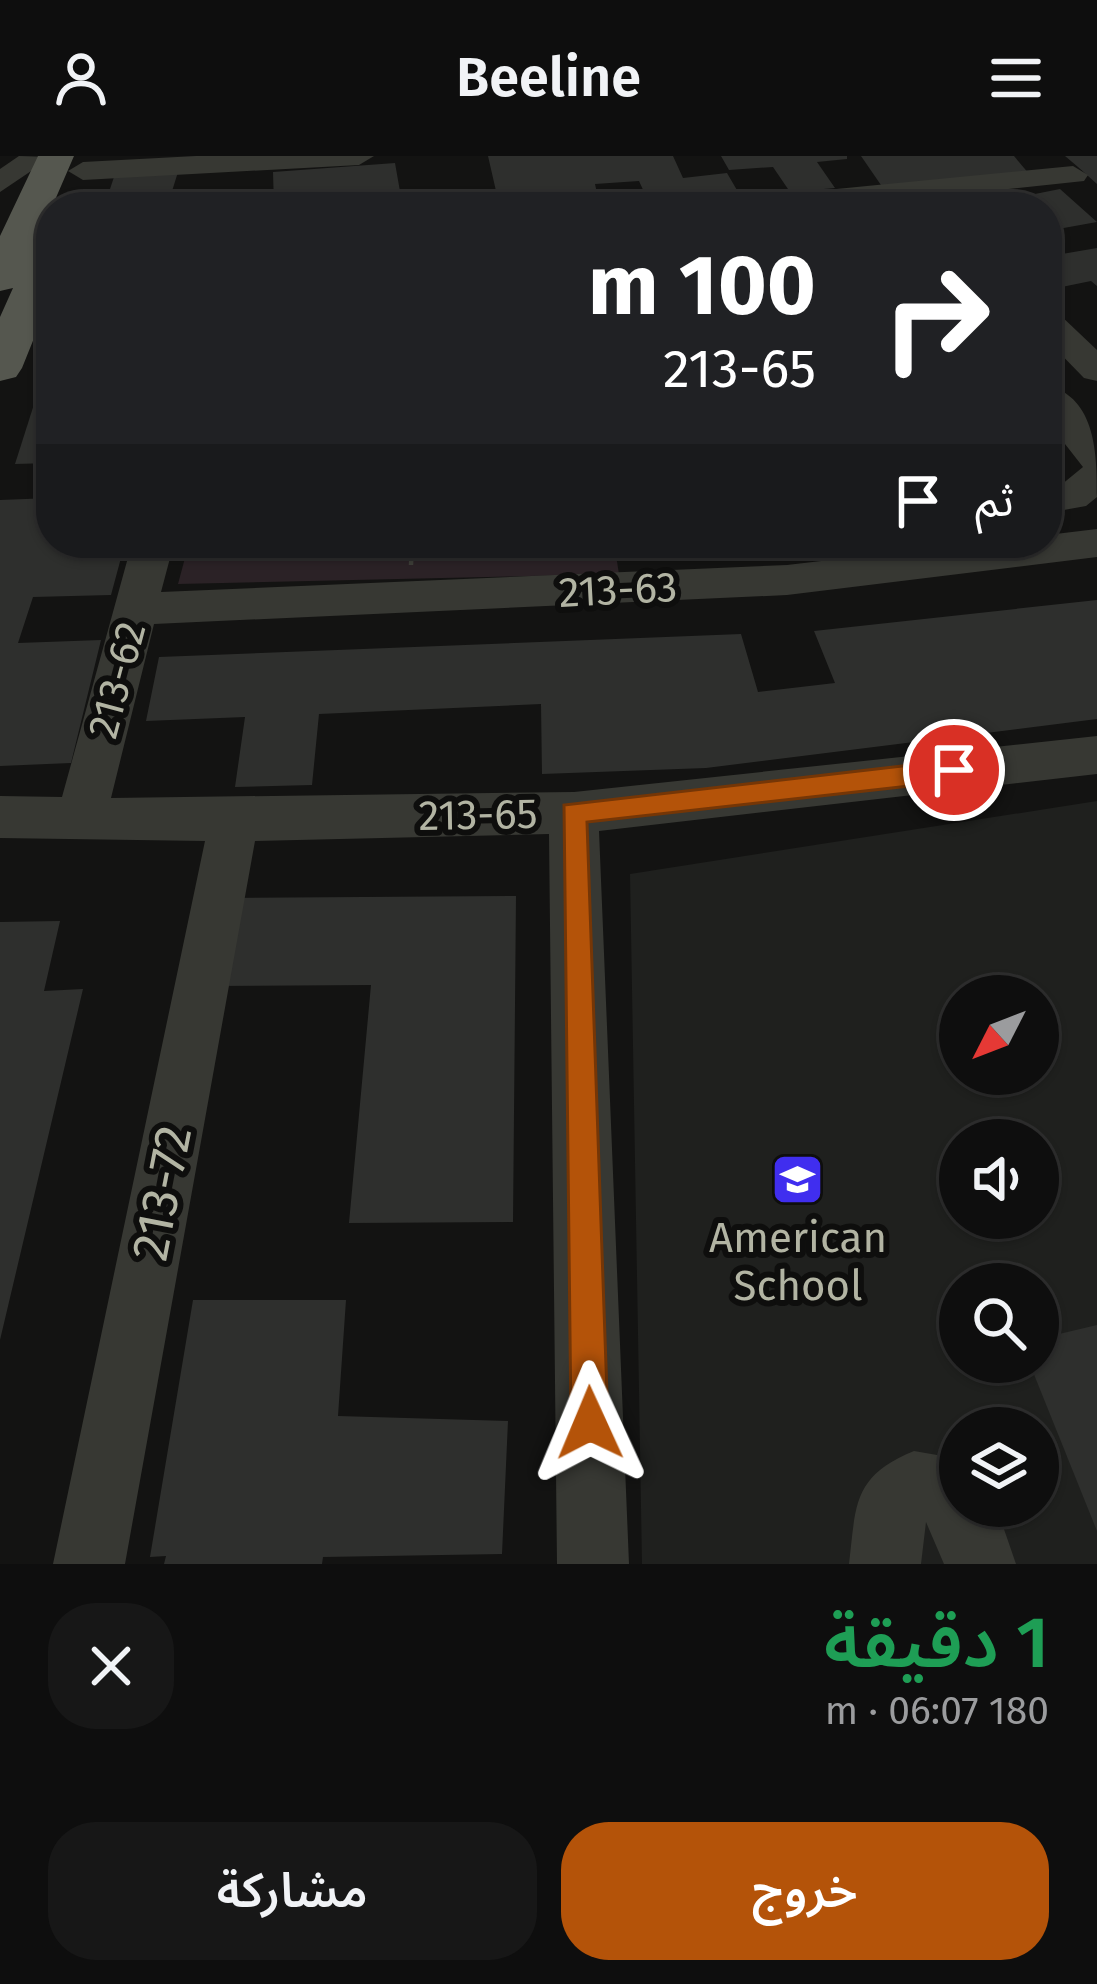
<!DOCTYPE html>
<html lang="ar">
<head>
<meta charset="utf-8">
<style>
	:root { --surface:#0e0e0e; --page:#171717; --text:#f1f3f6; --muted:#9b9c9e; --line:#2e2e2e; --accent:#b45309 }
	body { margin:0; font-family:"Fira Sans","Noto Sans Arabic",sans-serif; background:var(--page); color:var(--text); direction:rtl; height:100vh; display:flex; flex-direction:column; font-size:45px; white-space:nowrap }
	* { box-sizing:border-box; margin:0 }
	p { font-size:39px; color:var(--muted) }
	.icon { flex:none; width:66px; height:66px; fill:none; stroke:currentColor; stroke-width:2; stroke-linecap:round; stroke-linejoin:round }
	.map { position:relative; height:1408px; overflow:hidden; direction:ltr }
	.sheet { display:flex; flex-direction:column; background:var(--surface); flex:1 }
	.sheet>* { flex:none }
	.guide { position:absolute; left:36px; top:36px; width:1026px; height:366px; border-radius:48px; box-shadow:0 3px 9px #0004,0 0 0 3px var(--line); direction:rtl; background:#202124; color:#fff; overflow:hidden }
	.needle { width:78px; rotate:228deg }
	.buttons { position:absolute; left:939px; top:819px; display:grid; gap:24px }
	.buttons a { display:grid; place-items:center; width:120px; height:120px; border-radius:50%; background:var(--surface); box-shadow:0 3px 9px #0004,0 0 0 3px var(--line); font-size:60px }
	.pin { position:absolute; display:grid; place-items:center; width:102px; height:102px; color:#fff; margin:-51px; border:6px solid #fff; border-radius:50%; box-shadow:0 3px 12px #0007 }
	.me { position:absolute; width:132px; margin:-66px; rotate:359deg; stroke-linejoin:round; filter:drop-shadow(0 0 9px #0008) }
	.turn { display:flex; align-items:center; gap:42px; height:252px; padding:0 48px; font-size:54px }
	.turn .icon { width:156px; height:156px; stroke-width:2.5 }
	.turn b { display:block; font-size:84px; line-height:102px }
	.then { display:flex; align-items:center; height:114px; padding:0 48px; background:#0003; gap:24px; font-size:45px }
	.round { display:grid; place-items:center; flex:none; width:126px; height:126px; border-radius:48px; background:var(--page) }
	.summary { display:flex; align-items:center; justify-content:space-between; height:204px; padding:0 48px }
	h1 { font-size:72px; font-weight:600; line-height:90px; color:#1e9e55 }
	.cta { display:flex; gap:24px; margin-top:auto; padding:24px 48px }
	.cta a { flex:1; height:138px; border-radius:48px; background:var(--accent); color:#fff; font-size:48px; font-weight:600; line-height:138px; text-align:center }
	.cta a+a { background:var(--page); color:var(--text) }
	header { display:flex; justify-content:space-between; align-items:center; height:156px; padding:0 48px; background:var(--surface); font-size:54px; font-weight:600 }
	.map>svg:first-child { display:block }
	.built { fill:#1f201e; fill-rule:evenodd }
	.green { fill:#2b2226 }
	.building { fill:#2e2f2d }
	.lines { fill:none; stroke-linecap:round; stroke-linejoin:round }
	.path { stroke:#3e3f39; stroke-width:4.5; stroke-dasharray:4.5 6; stroke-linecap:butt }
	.minor { fill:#373833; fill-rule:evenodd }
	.major { fill:#55574f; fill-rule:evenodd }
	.route { fill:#b45309; stroke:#753606; stroke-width:3 }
	.labels { text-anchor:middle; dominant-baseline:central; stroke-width:12; stroke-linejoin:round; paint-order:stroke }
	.street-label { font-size:42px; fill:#b2b4a3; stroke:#0e0e0d }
	.poi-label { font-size:42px; fill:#b2b4a3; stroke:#0e0e0d }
	.near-street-label { font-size:51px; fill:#b2b4a3; stroke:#0e0e0d }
</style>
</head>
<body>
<header><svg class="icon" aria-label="menu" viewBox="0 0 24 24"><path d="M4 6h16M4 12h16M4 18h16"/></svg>Beeline<svg class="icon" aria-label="person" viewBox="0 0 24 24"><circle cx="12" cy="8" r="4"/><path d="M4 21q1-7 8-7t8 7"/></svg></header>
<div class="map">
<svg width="1097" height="1408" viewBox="0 0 1097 1408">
	<rect width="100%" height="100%" fill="#131312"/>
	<path class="built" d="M1097 645V1408H642L630 718ZM960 840H1038V918H960ZM960 984H1038V1062H960ZM960 1128H1038V1206H960ZM960 1272H1038V1350H960Z"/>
	<polygon class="green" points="189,387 614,387 619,418 178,428"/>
	<g class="building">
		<polygon points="488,0 673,0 683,22 727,17 741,41 650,49 639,25 595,28 600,51 402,51 401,41 496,35"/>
		<polygon points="721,0 847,0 847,3 817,6 835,32 790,36 773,11 729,14"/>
		<polygon points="861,0 1014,0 1030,19 883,32"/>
		<polygon points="1065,0 1097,0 1097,28 1078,11"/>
		<polygon points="395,7 401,41 350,45 350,51 274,51 273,16"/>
		<polygon points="178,16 167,51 104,51 115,18"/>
		<polygon points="1060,33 1097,66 1047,75 1047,51 970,51"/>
		<polygon points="1047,85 1062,98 1097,92 1097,130 1091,125 1047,134"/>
		<polygon points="50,198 51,307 15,308"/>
		<polygon points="51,342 51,387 125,387 111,439 33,441 18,487 101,484 71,607 0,610 0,344"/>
		<polygon points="1097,444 1097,563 706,612 542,618 541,548 319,558 312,629 235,631 245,561 146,565 159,501 741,478 758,536 835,527 814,475"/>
		<polygon points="516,740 513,1066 349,1067 371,829 211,830 225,742"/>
		<polygon points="60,765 44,835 83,833 0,1184 0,766"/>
		<polygon points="193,1144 346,1144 338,1260 508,1265 502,1398 323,1401 322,1408 164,1408 166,1400 150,1401"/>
		<polygon points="1097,1169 1097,1375 1029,1206 1038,1206 1038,1183"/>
	</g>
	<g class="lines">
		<polyline class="path" points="411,409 412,387"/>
		<g class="minor">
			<polygon points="19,0 52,1 0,36 0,13"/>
			<polygon points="196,0 374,0 359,9 83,24 68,15 83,6"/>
			<polygon points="1073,10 1088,19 1084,25 838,51 728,51 743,42"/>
			<polygon points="1047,155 1059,158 1097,194 1097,225 1084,222 1047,184"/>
			<path d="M1047 229C1097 242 1097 300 1097 341L1086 350 1047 357V331L1061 329 1083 311 1047 265Z"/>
			<polygon points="1097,373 1097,401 787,439 154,468 111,642 574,636 1097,580 1097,618 599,675 629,1408 557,1408 549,678 255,685 125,1408 53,1408 205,685 0,682 0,640 62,641 132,387 174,387 161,436 787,409 975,387 1047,387 1047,379"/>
			<path d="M914 1295 960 1303V1350H996L1016 1408H944L926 1366 921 1408H849C856 1348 853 1320 914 1295Z"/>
		</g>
		<polygon class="major" points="38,0 74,0 39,81 51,78 51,140 22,212 16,221 0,225 0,161 13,132 0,135 0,80"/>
	</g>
	<polygon class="route" points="954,604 967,614 954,625 587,666 608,1267 602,1280 590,1285 577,1280 571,1267 564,649"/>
	<defs>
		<symbol id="school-square" viewBox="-11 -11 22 22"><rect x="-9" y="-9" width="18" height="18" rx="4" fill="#402eef" stroke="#0e0e0d"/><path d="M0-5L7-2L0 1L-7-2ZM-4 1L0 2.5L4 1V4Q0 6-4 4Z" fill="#fff"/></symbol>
	</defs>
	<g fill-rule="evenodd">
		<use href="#school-square" x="768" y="994" width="59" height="59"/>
	</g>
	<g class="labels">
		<g class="street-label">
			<text transform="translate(618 434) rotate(-3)">213-63</text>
			<text transform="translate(117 524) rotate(-75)">213-62</text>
			<text transform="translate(478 659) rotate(-1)">213-65</text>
		</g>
		<g class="poi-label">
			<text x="798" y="1082">American<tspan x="798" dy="48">School</tspan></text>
		</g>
		<g class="near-street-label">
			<text transform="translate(162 1037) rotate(-79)">213-72</text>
		</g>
	</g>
</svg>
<div class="buttons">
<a><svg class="needle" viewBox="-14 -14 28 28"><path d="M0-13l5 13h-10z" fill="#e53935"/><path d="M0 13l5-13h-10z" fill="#9b9c9e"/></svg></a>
<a><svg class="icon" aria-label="sound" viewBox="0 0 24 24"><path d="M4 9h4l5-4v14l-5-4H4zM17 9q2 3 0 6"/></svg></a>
<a><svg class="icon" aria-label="search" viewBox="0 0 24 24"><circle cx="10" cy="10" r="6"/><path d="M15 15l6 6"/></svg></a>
<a><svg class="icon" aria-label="layers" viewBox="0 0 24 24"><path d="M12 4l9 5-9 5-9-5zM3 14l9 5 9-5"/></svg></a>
</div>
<div class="pin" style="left:954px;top:614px;background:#d93025"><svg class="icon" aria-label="arrive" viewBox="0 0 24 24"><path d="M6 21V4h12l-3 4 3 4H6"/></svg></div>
<svg class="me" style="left:590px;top:1267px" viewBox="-20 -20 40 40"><path d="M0-17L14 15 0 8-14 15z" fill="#b45309" stroke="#fff" stroke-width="4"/></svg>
<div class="guide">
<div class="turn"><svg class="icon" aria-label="right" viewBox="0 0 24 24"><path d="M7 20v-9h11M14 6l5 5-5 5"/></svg><div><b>100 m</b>213-65</div></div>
<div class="then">ثم<svg class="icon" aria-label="arrive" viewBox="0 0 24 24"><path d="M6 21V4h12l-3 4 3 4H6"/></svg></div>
</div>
</div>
<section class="sheet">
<div class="summary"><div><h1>1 دقيقة</h1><p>180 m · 06:07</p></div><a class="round"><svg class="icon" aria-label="close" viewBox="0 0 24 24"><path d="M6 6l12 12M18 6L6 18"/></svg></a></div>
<div class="cta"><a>خروج</a><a>مشاركة</a></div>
</section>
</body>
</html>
